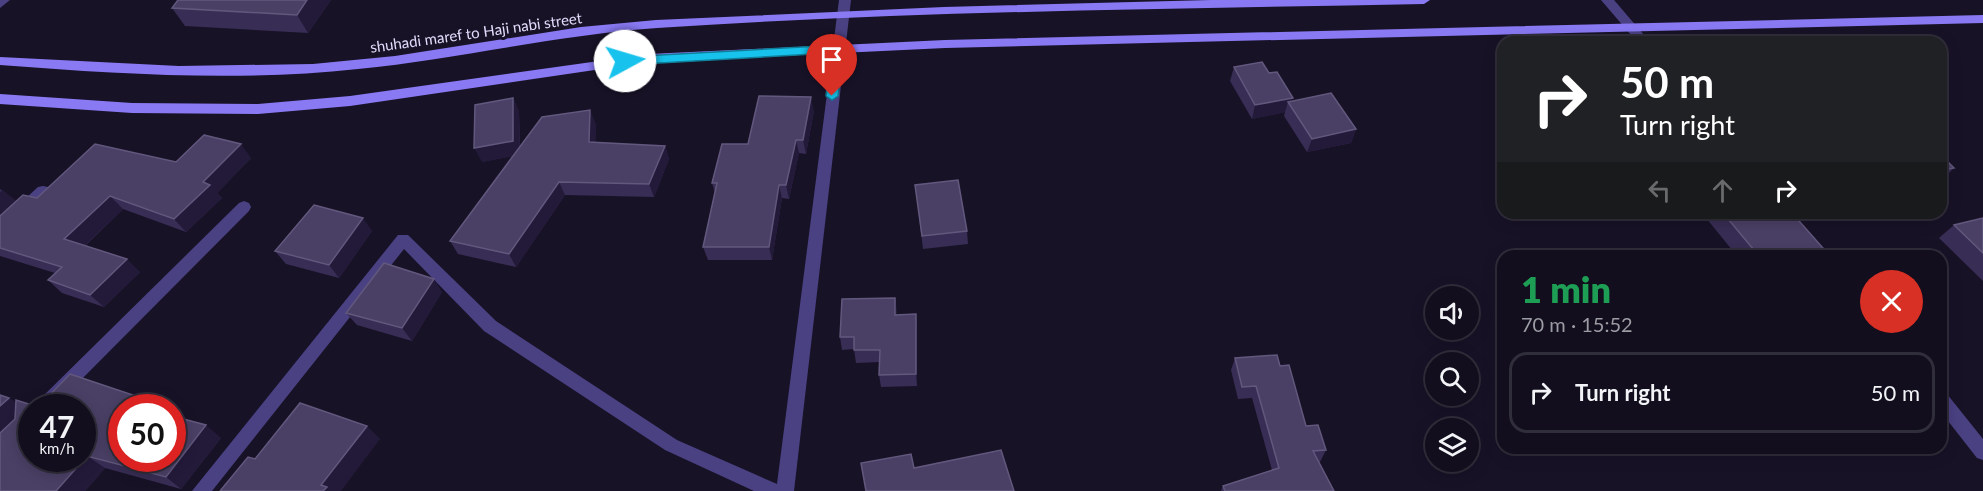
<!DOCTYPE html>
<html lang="en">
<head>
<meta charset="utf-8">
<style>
	:root { --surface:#120e1d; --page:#1f1c2a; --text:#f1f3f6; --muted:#9c9ca4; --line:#312e3b }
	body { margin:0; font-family:Lato,sans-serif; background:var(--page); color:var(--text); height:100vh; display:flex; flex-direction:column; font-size:22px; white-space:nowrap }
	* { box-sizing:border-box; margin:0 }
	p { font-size:20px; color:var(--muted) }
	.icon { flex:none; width:33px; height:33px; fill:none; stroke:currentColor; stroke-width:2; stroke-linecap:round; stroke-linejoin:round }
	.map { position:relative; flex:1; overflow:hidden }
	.drawer { position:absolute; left:1497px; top:250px; width:450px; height:204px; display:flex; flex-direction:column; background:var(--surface); border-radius:18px; box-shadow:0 3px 15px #0003,0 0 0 2px var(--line) }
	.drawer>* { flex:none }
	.hud { position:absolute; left:1497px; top:36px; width:450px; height:183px; border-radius:18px; box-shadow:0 3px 15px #0003,0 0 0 2px var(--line); background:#202124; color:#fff; overflow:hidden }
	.buttons { position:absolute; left:1425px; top:286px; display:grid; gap:12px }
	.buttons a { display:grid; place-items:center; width:54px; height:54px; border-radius:50%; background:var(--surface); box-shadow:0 3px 15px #0003,0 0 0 2px var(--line); font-size:30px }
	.speed { position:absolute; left:18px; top:394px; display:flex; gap:12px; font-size:30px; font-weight:700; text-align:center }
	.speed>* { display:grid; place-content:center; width:78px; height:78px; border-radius:50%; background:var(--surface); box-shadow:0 3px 15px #0003,0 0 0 2px var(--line); line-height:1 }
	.speed small { font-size:15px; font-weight:400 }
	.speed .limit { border:9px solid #d22; background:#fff; color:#111 }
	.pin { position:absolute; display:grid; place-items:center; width:51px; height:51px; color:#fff; margin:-62px -26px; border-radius:50% 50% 50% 0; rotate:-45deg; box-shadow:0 0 6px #0007 }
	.pin .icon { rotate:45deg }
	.me { position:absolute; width:66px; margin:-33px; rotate:84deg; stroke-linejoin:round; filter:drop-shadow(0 0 4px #0008) }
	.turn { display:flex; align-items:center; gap:21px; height:126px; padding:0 24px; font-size:27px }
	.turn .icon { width:78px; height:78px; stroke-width:2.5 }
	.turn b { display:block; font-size:42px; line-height:51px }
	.lanes { display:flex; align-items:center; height:57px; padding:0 24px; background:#0003; justify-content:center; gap:30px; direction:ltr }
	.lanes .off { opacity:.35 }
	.round { display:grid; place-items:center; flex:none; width:63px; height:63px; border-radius:32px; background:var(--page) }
	.head { display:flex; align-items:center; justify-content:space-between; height:102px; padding:0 24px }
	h1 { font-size:36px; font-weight:800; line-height:45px; color:#1e9e55 }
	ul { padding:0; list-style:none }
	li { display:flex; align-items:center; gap:18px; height:81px; margin:0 12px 9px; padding:0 12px; border:3px solid var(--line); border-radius:18px }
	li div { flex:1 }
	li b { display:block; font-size:22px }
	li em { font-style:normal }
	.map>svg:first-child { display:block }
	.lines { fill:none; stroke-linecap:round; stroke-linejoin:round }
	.street { fill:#4a4182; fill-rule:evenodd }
	.secondary { fill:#897af4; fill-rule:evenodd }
	.wall { fill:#382d54 }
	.shaded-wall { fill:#231a3a }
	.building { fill:#4a4066; stroke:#62587d; stroke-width:1.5; fill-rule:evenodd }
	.route { fill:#17c3ec; stroke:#0f7f99; stroke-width:1.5 }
	.labels { text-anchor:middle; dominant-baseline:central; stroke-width:6; stroke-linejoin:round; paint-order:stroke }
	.street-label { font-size:15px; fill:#e2dbfc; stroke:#181227 }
</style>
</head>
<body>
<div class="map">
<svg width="1983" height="491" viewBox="0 0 1983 491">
	<rect width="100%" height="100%" fill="#181227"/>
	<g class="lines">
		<g class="street">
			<polygon points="0,0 10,0 0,8"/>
			<polygon points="839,0 851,0 794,491 754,491 665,450 484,331 404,249 212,491 192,491 398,235 408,235 496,321 677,440 777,484"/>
			<polygon points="1601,0 1614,0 1650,42 1637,42"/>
			<polygon points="43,186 48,187 50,191 48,195 5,235 0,237 0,222 38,187"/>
			<polygon points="244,201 249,203 251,207 249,211 53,408 34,408 36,403 239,203"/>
			<polygon points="1941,392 1947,394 1983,439 1983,460 1977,458 1941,412"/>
		</g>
		<g class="secondary">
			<path d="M1211 0H1430L1424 4C1168 9 912 11 657 28 556 35 458 59 358 69 239 82 119 74 0 65V57L179 66 313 64 395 56 581 27 656 20 944 7Z"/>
			<polygon points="1983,15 1983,23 945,48 649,62 350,106 258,114 132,113 0,104 0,94 132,103 258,104 350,96 649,54 945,40"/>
		</g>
	</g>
	<g class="wall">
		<polygon points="331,0 308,33 185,26 172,8"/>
		<polygon points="1234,67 1269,73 1292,102 1356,129 1351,143 1307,152 1284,116 1285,112 1252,119 1230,81"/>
		<polygon points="513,98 519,112 520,146 596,124 595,143 665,146 669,159 654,197 565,195 516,267 458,254 450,241 513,156 482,162"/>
		<polygon points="814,111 806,154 799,153 789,199 782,198 772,260 708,260 703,247 715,193 712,183 748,144"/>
		<polygon points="1941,155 1954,168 1941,181"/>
		<polygon points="251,158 217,193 222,198 186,232 123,209 85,246 140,272 104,307 62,293 48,280 55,273 0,256 0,189 16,201 37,198 176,162"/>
		<polygon points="915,185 967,231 968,244 923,249"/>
		<polygon points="1702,213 1792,213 1830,256 1737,256"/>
		<polygon points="1983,218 1983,281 1939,238 1954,225"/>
		<polygon points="372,231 339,278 286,264 275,251"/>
		<polygon points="442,292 412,341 357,325 346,313"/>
		<polygon points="895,298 897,315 916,314 917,327 917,386 881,387 879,375 880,362 856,363 854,349 842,350 840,337"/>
		<polygon points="1235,358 1280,366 1306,426 1326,450 1320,462 1318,462 1334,491 1221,491 1223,486 1272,470 1252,398 1238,399 1231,370"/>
		<polygon points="9,398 16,403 38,407 122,408 221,438 181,489 105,468 85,491"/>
	</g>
	<g class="shaded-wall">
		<polygon points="307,0 331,0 308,33 297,15"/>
		<polygon points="811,97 814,111 806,154 803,140"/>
		<polygon points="513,98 519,112 520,155 482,162 474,148"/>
		<polygon points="1293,98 1290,106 1288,102 1285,112 1252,119 1255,105"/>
		<polygon points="590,110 596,124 595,156 589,142"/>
		<polygon points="1356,129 1351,143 1307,152 1312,139"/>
		<polygon points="796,140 799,153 789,199 786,185"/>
		<polygon points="241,144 251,158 217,193 222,198 186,232 174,219 203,182"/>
		<polygon points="665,146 669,159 654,197 649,184"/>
		<polygon points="559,182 565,195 516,267 509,254"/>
		<polygon points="779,185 782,198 772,260 769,247"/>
		<polygon points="3,190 18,203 0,219 0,192"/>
		<polygon points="110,196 123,209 78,252 64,239"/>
		<polygon points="363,218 372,231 339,278 329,265"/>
		<polygon points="127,259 140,272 104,307 90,295"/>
		<polygon points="434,279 442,292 412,341 402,328"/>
		<polygon points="895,298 897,310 896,327 895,315"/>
		<polygon points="916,314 917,327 917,386 916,374"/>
		<polygon points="136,396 151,408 132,408 128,405"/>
		<polygon points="9,398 27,410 0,435 0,406"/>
		<polygon points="206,425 221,438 181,489 166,477"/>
		<polygon points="367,426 380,439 341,491 323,491 321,485"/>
		<polygon points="87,456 105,468 85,491 56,491"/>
	</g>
	<g class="building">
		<polygon points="178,0 307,0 297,15 172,8"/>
		<polygon points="1262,62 1269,73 1277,72 1293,98 1255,105 1234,67"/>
		<polygon points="1331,93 1356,129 1312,139 1288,102"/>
		<polygon points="759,96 811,97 803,140 796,140 786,185 779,185 769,247 703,247 717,183 712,183 722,144 748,144"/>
		<polygon points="513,98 513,141 474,148 475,105"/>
		<polygon points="590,110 589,142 665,146 649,184 559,182 509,254 450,241 542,117"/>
		<polygon points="204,135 241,144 203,182 210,185 174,219 110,196 64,239 127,259 90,295 48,280 62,267 0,248 0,216 23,195 37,198 95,144 176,162"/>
		<polygon points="1941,155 1954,168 1941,170"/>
		<polygon points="958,180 967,231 922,236 915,185"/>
		<polygon points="314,205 363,218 329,265 275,251"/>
		<polygon points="1723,213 1792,213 1830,256 1759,256"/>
		<polygon points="1983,218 1983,253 1954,225"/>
		<polygon points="384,263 434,279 402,328 346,313"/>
		<polygon points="895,298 895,315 916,314 916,374 879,375 880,350 854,350 854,337 840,337 842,299"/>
		<polygon points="1277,355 1280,366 1289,365 1306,426 1318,425 1326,450 1313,451 1334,491 1225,491 1223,486 1279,468 1256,386 1242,387 1235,358"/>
		<path d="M70 374 136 396 128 405 141 408H122V459H172V416L206 425 166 477 87 456 56 491H0V433L15 419 16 400 38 407ZM32 408H82V459H32Z"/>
		<polygon points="0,395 9,398 0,406"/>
		<polygon points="300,403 367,426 321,485 327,487 323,491 220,491 248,457 255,459"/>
		<polygon points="1001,450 1014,491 866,491 861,463 911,454 914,468"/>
	</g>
	<polygon class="route" points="838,45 844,49 838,96 832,100 826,96 831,53 625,65 619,61 625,57"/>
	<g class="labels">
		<g class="street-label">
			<text transform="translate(476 32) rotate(-8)">shuhadi maref to Haji nabi street</text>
		</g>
	</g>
</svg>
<div class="buttons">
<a><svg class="icon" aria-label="sound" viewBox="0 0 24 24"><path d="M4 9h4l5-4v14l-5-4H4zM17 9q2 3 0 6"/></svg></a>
<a><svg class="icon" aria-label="search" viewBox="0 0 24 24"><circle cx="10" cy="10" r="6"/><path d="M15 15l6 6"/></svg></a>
<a><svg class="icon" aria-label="layers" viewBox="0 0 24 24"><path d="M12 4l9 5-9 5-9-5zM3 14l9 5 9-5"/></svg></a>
</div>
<div class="speed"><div>47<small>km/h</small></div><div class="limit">50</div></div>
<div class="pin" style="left:832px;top:96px;background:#d93025"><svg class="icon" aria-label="arrive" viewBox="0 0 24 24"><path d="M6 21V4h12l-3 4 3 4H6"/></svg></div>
<svg class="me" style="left:625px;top:61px" viewBox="-20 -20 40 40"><circle r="19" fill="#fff"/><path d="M0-13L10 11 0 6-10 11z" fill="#17c3ec"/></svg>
<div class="hud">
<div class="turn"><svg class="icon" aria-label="right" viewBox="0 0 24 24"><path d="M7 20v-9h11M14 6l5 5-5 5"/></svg><div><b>50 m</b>Turn right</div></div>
<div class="lanes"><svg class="icon off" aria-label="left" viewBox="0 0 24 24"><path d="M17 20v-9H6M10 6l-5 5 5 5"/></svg><svg class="icon off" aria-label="ahead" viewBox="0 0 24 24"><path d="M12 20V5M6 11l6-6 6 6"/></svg><svg class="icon" aria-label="right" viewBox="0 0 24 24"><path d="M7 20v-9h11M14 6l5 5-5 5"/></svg></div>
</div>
<section class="drawer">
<div class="head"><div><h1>1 min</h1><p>70 m · 15:52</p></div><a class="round" style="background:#d93025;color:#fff"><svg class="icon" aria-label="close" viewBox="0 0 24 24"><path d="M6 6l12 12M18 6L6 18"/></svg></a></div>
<ul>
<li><svg class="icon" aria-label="right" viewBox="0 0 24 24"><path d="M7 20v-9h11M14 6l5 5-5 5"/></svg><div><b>Turn right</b></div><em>50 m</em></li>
</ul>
</section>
</div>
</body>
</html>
